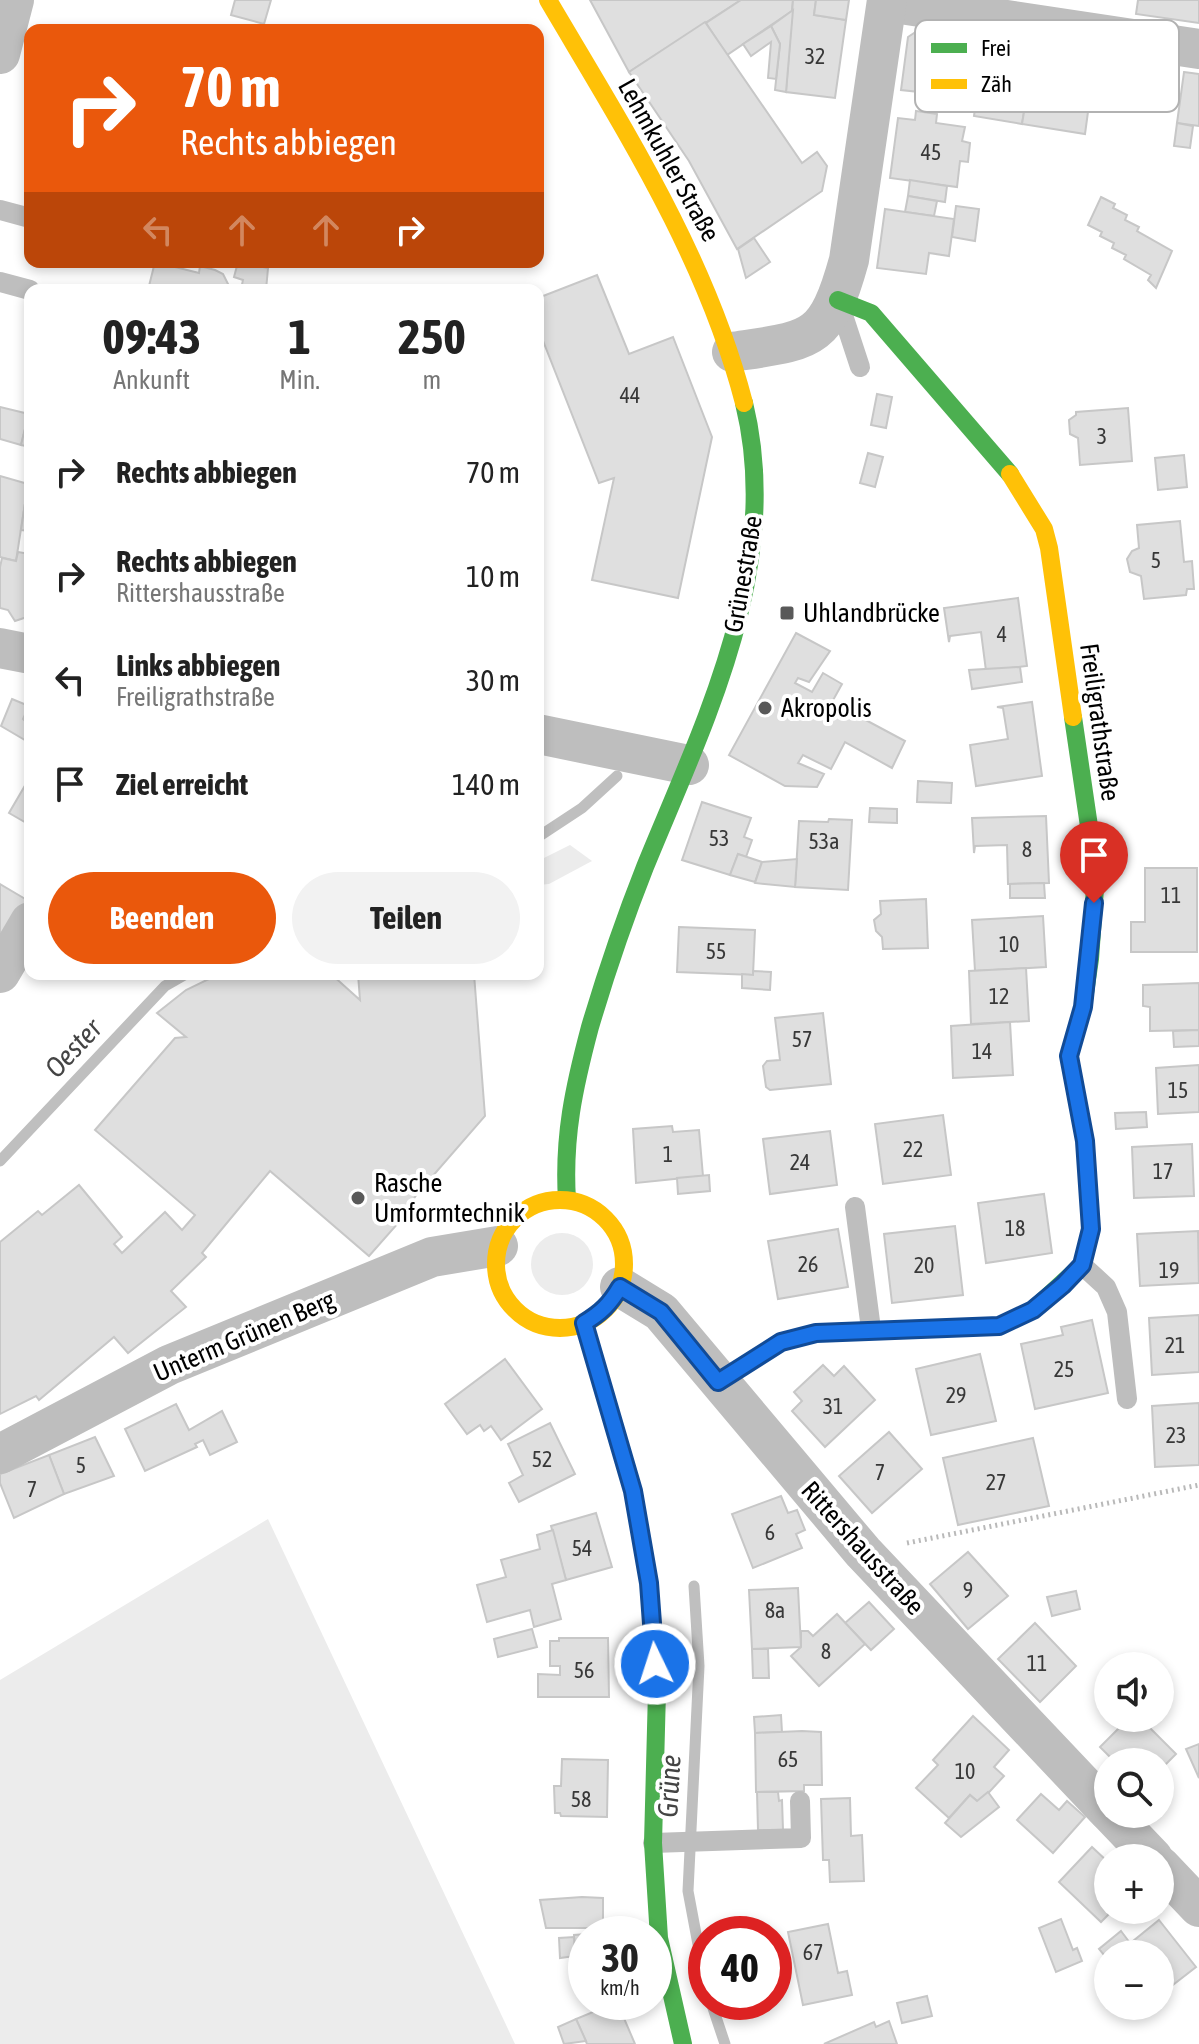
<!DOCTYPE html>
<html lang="de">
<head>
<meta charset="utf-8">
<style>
	:root { --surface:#fff; --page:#f2f2f2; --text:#222; --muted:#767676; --accent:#ea580c }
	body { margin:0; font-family:"Asap Condensed",sans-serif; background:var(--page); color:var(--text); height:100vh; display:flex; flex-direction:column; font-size:30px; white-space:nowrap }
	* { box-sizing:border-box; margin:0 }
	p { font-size:26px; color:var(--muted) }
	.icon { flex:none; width:44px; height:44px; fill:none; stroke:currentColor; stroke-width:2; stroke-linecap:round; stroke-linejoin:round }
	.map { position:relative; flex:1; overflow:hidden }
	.panel { position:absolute; left:24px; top:284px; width:520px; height:696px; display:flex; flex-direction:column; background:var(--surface); border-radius:16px; box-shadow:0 4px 12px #0003 }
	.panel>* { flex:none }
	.hud { position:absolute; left:24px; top:24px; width:520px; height:244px; border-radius:16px; box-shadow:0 4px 12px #0003; background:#ea580c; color:#fff; overflow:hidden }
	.fabs { position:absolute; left:1094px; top:1652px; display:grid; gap:16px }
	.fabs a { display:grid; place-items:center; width:80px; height:80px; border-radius:50%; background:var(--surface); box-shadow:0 4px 12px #0003; font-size:40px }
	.speed { position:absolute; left:568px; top:1916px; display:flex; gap:16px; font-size:40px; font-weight:700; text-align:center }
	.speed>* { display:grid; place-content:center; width:104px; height:104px; border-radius:50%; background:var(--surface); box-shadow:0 4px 12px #0003; line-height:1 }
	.speed small { font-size:20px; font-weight:400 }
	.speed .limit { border:12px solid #d22; background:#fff; color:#111 }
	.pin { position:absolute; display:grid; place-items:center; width:68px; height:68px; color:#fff; margin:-82px -34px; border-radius:50% 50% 50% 0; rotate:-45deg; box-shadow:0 0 8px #0007 }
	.pin .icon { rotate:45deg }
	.me { position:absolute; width:88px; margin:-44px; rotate:356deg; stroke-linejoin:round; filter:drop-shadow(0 0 6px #0008) }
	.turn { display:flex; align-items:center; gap:28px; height:168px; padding:0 24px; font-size:36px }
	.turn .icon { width:104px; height:104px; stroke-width:2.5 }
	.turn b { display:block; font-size:56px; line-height:68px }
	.lanes { display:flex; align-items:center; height:76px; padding:0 24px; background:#0003; justify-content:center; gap:40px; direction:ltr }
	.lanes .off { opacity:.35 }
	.eta { display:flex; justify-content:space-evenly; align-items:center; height:136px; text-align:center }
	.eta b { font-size:48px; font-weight:700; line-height:56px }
	.action { display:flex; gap:16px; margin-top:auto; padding:16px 24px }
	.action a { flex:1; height:92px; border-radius:48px; background:var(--accent); color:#fff; font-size:32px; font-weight:700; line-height:92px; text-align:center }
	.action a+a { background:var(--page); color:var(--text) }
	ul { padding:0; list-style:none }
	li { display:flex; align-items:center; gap:24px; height:104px; padding:0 24px }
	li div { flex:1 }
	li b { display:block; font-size:30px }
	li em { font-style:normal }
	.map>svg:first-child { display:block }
	.green { fill:#ececec }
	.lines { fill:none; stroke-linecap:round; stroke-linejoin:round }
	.stream { stroke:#bfbfbf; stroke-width:11 }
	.building { fill:#dfdfdf; stroke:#c7c7c7; stroke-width:2 }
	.path { stroke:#b9b9b9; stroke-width:5; stroke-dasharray:2 4; stroke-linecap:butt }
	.lane { stroke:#bebebe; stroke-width:20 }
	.street { stroke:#bebebe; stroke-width:40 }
	.fast { stroke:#4caf50; stroke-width:18 }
	.slow { stroke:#ffc107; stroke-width:18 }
	.route-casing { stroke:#114b97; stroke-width:20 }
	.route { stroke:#1a73e8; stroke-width:14 }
	.poi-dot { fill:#595959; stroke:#fff; stroke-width:3 }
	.labels { text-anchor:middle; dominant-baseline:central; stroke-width:8; stroke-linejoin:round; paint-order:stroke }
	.number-label { font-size:22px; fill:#383838 }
	.street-label { font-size:26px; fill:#000; stroke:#fff }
	.poi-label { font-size:26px; fill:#000; stroke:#fff; text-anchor:start }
	.water-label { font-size:28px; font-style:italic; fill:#444; stroke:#fff }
	.key { fill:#fff; stroke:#b2b2b2; stroke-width:2 }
	.key-label { font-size:22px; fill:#000 }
</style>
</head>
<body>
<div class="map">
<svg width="1199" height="2044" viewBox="0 0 1199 2044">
	<rect width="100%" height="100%" fill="#fff"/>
	<g class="green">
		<polygon points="570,845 592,861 549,884 538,885 538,861"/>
		<circle cx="562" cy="1264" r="31"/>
		<polygon points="268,1519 515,2044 0,2044 0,1680"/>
	</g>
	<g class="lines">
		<g class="stream">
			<polyline points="538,837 582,808 617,776"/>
			<polyline points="0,1161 165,986 186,974"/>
			<polyline points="694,1586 699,1666 688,1891 706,1987"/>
			<polyline points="711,2002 725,2044"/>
		</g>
	</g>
	<g class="building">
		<polygon points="235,0 271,0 264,24 231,15"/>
		<polygon points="590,0 741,0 629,72"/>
		<polygon points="741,0 793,0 792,11 727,55 706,23"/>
		<polygon points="793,0 816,0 814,15 846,20 835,98 786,92"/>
		<polygon points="816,0 849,0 846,20 814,15"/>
		<polygon points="1138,0 1199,0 1199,23 1136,14"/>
		<polygon points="793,10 786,92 775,90 780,44 771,26"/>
		<polygon points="705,22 802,163 817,152 827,166 822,191 737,249 689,161 629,72"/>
		<polygon points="771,26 780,44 776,79 768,78 771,42 751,56 743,44"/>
		<polygon points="917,31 963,38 958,75 965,75 962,98 940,95 939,104 918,101 919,92 901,90 908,37"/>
		<polygon points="1184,72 1199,74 1199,126 1177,123"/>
		<polygon points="978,87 1027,94 1022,124 974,116"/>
		<polygon points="1062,92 1090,97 1085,134 1022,124 1027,94 1061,99"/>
		<polygon points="916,111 937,114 936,123 965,127 962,141 970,143 968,162 960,161 957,187 890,178 898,118 915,120"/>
		<polygon points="1177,123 1193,126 1190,148 1174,146"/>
		<polygon points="910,180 947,186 945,202 908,196"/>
		<polygon points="908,196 937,201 934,216 905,212"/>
		<polygon points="1101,197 1115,204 1113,208 1127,215 1125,220 1139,227 1137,231 1172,251 1156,288 1148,280 1151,275 1124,259 1126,255 1112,248 1114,243 1100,236 1102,232 1088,225"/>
		<polygon points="956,206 979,209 975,241 952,237"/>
		<polygon points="885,209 954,219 949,256 929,253 926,274 877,268"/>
		<polygon points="754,238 770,262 746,278 738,249"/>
		<polygon points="155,262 199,273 200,266 215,270 223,274 229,286 241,289 230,287 230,290 148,290"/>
		<polygon points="238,262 268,268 266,290 241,289 243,280 234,277"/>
		<polygon points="597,275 629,354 673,337 712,437 678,598 592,580 614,478 599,483 538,328 538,298"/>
		<polygon points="877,394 892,397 886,428 871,425"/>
		<polygon points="0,407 29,414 21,445 0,439"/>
		<polygon points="30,408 30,447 21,445"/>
		<polygon points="1128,408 1132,461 1080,465 1078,438 1070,434 1069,420 1076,415 1076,412"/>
		<polygon points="868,453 883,457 875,487 860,483"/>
		<polygon points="1184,455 1187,487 1158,490 1155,458"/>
		<polygon points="0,476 28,484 16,561 0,557"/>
		<polygon points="28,484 30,484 30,531 21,530"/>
		<polygon points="1180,521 1184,562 1192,561 1194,589 1187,589 1186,595 1144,599 1141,576 1130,572 1127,559 1132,551 1139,548 1137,525"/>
		<polygon points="18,552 30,554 30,616 15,621 8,610 0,608 0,567 2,558 16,561"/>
		<polygon points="1018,598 1027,666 986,671 981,632 950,636 949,642 944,608"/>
		<polygon points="796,633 830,651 809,682 798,678 795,683 812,692 823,673 842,684 832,702 905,741 892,768 845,742 831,769 803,755 798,763 824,774 817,787 785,786 729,755"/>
		<polygon points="1020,667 1022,682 972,689 969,670"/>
		<polygon points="12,699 29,706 23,719 30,726 30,743 1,726"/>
		<polygon points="1032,702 1042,776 976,786 970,745 1008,739 1003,708 997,707"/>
		<polygon points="30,777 30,825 9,813"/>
		<polygon points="918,781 952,783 951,803 917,802"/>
		<polygon points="702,802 751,818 744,837 752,840 746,857 738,854 730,875 682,860"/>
		<polygon points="870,808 897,809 897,823 869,822"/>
		<polygon points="1046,816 1049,883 1008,884 1007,845 975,846 974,853 972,818"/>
		<polygon points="829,819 852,820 848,890 795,887 799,821 828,822"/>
		<polygon points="738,854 762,862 755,882 730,875"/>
		<polygon points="797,859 795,887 755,883 762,862"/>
		<polygon points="1145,868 1197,868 1197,952 1131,952 1131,922 1145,922"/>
		<polygon points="1044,883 1045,898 1010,898 1010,884"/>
		<polygon points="0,884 27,900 3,943 0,941"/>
		<polygon points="926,899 928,948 883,949 882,937 876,931 874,920 881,914 880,901"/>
		<polygon points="1043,916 1046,967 975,971 972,920"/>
		<polygon points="679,927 755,930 753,975 677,972"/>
		<polygon points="1026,968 1029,1021 971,1024 969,971"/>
		<polygon points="753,971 771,972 770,990 742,988 742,974 753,975"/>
		<polygon points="219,974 331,974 360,1000 358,974 474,974 485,1116 431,1178 429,1176 425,1181 400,1221 369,1256 270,1171 202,1253 206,1257 171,1291 186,1307 128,1353 114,1337 39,1400 36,1396 0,1414 0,1242 38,1211 42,1215 79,1185 122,1237 114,1244 122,1253 165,1212 182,1230 195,1215 95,1130 175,1038 186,1037 157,1013 186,990"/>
		<polygon points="1199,983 1199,1030 1150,1031 1150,1007 1143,1006 1143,985"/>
		<polygon points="823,1013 831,1084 770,1090 766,1087 763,1066 767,1061 780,1060 775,1018"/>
		<polygon points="1010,1022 1013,1075 953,1078 951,1026"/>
		<polygon points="1199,1030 1199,1046 1174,1047 1173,1031"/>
		<polygon points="1199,1065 1199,1112 1158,1114 1156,1068"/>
		<polygon points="1146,1112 1147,1127 1116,1129 1115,1113"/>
		<polygon points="943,1115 951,1175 883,1184 875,1124"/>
		<polygon points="672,1126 673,1132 699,1130 703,1176 636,1183 633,1129"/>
		<polygon points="830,1131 837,1185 770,1194 763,1139"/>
		<polygon points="1192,1144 1194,1196 1134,1198 1132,1147"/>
		<polygon points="709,1175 710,1191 678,1194 677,1178"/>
		<polygon points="1044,1194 1052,1253 986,1263 978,1203"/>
		<polygon points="955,1226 963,1295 892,1303 884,1234"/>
		<polygon points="838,1229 848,1287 778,1299 768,1241"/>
		<polygon points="1198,1231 1199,1283 1140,1286 1137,1234"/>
		<polygon points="1199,1315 1199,1372 1152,1375 1149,1318"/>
		<polygon points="1092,1320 1108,1393 1035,1409 1021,1344 1063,1335 1061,1327"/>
		<polygon points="980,1354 996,1421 931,1435 916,1369"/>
		<polygon points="505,1359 542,1409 501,1440 491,1426 484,1431 480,1425 467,1434 445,1404"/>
		<polygon points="823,1365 834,1376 844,1366 875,1400 825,1447 792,1411 802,1401 794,1392"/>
		<polygon points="1199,1403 1199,1465 1155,1467 1152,1406"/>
		<polygon points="176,1404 189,1430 222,1411 237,1442 210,1455 203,1440 195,1444 197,1447 145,1471 125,1429"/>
		<polygon points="550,1423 575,1474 519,1502 509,1483 523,1475 508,1444"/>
		<polygon points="889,1432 922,1469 872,1513 839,1476"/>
		<polygon points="95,1437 114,1476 64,1494 49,1455"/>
		<polygon points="1033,1438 1049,1506 958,1525 943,1458"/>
		<polygon points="49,1455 64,1494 14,1518 0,1483 0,1474"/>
		<polygon points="781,1496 788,1513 797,1510 805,1530 796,1534 802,1548 753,1568 732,1514"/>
		<polygon points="596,1513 612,1567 566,1580 551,1526"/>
		<polygon points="553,1530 566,1580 552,1584 561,1619 534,1627 530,1610 487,1622 477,1585 506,1577 501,1560 540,1549 537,1535"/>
		<polygon points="968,1552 1008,1596 968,1629 930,1584"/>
		<polygon points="798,1588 801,1647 752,1649 749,1590"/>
		<polygon points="1076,1591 1080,1609 1052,1616 1047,1597"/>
		<polygon points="869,1602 894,1629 871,1650 845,1623"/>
		<polygon points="837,1614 865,1644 819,1686 791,1656 801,1647 801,1631 808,1631 813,1636"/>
		<polygon points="1035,1623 1076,1666 1040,1702 998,1659"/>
		<polygon points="532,1629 537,1647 498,1657 494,1639"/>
		<polygon points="559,1638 608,1638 609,1697 538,1697 538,1674 560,1675 560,1666 550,1666 550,1641 559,1641"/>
		<polygon points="752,1649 768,1649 769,1678 753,1678"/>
		<polygon points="781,1715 782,1732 755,1733 754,1717"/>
		<polygon points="973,1716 1009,1750 994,1767 1004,1776 981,1801 977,1801 970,1795 949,1818 916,1788 938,1765 933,1760"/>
		<polygon points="1129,1718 1140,1718 1176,1754 1160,1770 1160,1762 1115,1762 1100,1747"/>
		<polygon points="802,1731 821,1732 822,1785 804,1785 804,1791 756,1792 755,1733"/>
		<polygon points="1199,1744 1199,1778 1186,1749"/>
		<polygon points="562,1759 608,1760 607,1817 561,1816 560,1813 555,1813 554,1786 561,1786"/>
		<polygon points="757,1792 778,1792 779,1801 782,1800 783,1830 758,1830"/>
		<polygon points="988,1792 999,1807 961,1837 945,1823 970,1795 977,1801"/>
		<polygon points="1041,1794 1059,1810 1067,1801 1085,1817 1053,1853 1017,1820"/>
		<polygon points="850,1798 851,1836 862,1835 864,1881 830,1882 829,1860 823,1860 821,1799"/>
		<polygon points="1092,1847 1108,1862 1108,1910 1113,1910 1101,1922 1059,1882"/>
		<polygon points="582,1897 603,1898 603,1928 546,1928 540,1900"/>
		<polygon points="1061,1919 1073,1950 1077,1948 1082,1961 1056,1972 1039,1928"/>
		<polygon points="1159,1920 1196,1967 1160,1995 1160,1954 1117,1954"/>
		<polygon points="828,1924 838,1973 847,1971 852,1995 803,2005 788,1932"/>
		<polygon points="1121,1931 1130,1943 1117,1954 1108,1954 1108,1960 1099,1949"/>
		<polygon points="586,1934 586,1991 577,1991 574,1935"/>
		<polygon points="574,1937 575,1956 560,1958 559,1938"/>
		<polygon points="927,1996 932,2016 902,2023 897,2003"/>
		<polygon points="617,2002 635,2044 587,2044 576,2019"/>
		<polygon points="576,2019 586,2041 564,2044 558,2027"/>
		<polygon points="889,2021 897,2044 824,2044 874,2022 876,2027"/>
	</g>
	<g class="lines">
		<polyline class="path" points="907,1543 1199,1485"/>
		<g class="lane">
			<polyline points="0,210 30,218"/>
			<polyline points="0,282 30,290"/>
			<polyline points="839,303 860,367"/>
			<polyline points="855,1207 871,1329"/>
			<polyline points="1082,1265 1106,1287 1117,1312 1127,1399"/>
			<polyline points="653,1843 801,1838 800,1801"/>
		</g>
		<g class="street">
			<polyline points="887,2 1199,49"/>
			<polyline points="0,54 14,0"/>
			<path d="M732 352C812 340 826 343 849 260L887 0"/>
			<polyline points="0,648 30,654"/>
			<polyline points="538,734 689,765"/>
			<polyline points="0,973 30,922"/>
			<polyline points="620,1287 661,1312 863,1552 1108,1811"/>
			<polyline points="0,1454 169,1365 432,1257 498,1246"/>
			<polyline points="1111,1814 1153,1858"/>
			<polyline points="1160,1866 1199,1907"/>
		</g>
		<g class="fast">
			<polyline points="838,300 871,313 1010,474"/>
			<path d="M567 1200C563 1137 574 1087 590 1027 606 973 624 920 645 867 705 720 784 566 744 403"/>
			<polyline points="584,1323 633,1491 649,1583 657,1691 653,1843 659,1938 683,2044"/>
			<polyline points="718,1382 781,1342 816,1333 999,1326 1033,1310 1082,1265 1091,1229 1085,1141 1069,1056 1083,1007 1090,959 1096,874 1073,717"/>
		</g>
		<g class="slow">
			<path d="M548 0C624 129 706 256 744 403"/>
			<polyline points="1010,474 1044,529 1049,548 1073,717"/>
			<circle cx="560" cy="1264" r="64"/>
		</g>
	</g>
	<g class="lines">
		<defs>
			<path id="route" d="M655 1664 649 1583 633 1491 584 1323C601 1313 610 1304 620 1287L661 1312 718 1382 781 1342 816 1333 999 1326 1033 1310 1063 1285 1082 1265 1091 1229 1089 1200 1085 1141 1069 1056 1083 1007 1094 903"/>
		</defs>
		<use href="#route" class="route-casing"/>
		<use href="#route" class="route"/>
	</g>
	<g class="poi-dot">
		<rect x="779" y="605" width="16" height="16" rx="4"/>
		<circle cx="765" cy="708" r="8"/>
		<circle cx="358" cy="1198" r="8"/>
	</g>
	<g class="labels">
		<g class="number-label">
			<text x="815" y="56">32</text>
			<text x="931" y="152">45</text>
			<text x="630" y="395">44</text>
			<text x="1102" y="436">3</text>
			<text x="1156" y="560">5</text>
			<text x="1002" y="634">4</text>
			<text x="719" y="838">53</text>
			<text x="824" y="841">53a</text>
			<text x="1027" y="849">8</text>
			<text x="1171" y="895">11</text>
			<text x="1009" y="944">10</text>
			<text x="716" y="951">55</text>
			<text x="999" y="996">12</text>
			<text x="802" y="1039">57</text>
			<text x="982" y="1051">14</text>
			<text x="1178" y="1090">15</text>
			<text x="913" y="1149">22</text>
			<text x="668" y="1154">1</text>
			<text x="800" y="1162">24</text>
			<text x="1163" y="1171">17</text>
			<text x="1015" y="1228">18</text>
			<text x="808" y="1264">26</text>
			<text x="924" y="1265">20</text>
			<text x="1169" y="1270">19</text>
			<text x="1175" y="1345">21</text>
			<text x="1064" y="1369">25</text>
			<text x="956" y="1395">29</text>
			<text x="833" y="1406">31</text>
			<text x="1176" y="1435">23</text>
			<text x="542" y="1459">52</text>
			<text x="81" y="1465">5</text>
			<text x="880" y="1472">7</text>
			<text x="996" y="1482">27</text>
			<text x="32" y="1489">7</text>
			<text x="770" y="1532">6</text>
			<text x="582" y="1548">54</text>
			<text x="968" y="1590">9</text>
			<text x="775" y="1610">8a</text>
			<text x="826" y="1651">8</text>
			<text x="1037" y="1663">11</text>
			<text x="584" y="1670">56</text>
			<text x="788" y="1759">65</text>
			<text x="965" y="1771">10</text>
			<text x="581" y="1799">58</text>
			<text x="813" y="1952">67</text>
		</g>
		<g class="street-label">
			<text transform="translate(669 160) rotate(61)">Lehmkuhler Straße</text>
			<text transform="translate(743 574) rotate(-80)">Grünestraße</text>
			<text transform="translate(1100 722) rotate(82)">Freiligrathstraße</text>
			<text transform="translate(244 1336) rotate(-23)">Unterm Grünen Berg</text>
			<text transform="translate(863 1548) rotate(48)">Rittershausstraße</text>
		</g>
		<g class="poi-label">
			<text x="803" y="613">Uhlandbrücke</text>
			<text x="781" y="708">Akropolis</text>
			<text x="374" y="1183">Rasche<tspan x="374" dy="30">Umformtechnik</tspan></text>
		</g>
		<g class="water-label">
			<text transform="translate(73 1048) rotate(-47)">Oester</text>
			<text transform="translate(669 1786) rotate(-87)">Grüne</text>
		</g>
	</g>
	<rect x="915" y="20" width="264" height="92" rx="12" class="key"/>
	<rect x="931" y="43" width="36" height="10" fill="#4caf50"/>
	<rect x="931" y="79" width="36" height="10" fill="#ffc107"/>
	<g class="key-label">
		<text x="981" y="56">Frei</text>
		<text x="981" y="92">Zäh</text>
	</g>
</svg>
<div class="fabs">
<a><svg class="icon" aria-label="sound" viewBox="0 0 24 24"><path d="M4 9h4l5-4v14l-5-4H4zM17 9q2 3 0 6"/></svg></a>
<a><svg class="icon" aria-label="search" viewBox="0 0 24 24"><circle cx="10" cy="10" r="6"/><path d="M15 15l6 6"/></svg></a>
<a>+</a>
<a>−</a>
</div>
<div class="speed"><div>30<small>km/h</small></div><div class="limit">40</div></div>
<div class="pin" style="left:1094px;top:903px;background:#d93025"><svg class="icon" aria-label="arrive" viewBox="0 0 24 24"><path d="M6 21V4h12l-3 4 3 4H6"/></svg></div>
<svg class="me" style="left:655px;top:1664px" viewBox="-20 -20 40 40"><circle r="17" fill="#1a73e8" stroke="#fff" stroke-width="3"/><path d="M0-11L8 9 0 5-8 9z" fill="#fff"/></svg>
<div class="hud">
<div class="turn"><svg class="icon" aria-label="right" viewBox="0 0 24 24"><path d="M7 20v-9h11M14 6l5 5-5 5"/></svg><div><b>70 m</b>Rechts abbiegen</div></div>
<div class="lanes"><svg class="icon off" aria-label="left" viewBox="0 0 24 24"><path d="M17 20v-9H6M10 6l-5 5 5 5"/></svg><svg class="icon off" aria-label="ahead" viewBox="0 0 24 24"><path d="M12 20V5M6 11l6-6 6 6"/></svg><svg class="icon off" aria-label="ahead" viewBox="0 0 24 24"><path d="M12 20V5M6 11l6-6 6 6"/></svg><svg class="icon" aria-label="right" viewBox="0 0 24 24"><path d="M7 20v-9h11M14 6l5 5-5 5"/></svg></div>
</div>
<section class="panel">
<div class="eta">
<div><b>09:43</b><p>Ankunft</p></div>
<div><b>1</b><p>Min.</p></div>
<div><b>250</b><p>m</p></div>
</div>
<ul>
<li><svg class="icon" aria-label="right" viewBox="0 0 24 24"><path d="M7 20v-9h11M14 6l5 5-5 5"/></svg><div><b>Rechts abbiegen</b></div><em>70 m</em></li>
<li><svg class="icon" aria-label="right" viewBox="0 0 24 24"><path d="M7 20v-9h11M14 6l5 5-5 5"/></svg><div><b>Rechts abbiegen</b><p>Rittershausstraße</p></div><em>10 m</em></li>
<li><svg class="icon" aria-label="left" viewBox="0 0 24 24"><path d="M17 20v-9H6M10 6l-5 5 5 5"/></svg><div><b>Links abbiegen</b><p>Freiligrathstraße</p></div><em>30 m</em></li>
<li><svg class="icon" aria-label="arrive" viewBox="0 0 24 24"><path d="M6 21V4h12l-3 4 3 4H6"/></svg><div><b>Ziel erreicht</b></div><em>140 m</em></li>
</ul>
<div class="action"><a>Beenden</a><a>Teilen</a></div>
</section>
</div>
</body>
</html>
